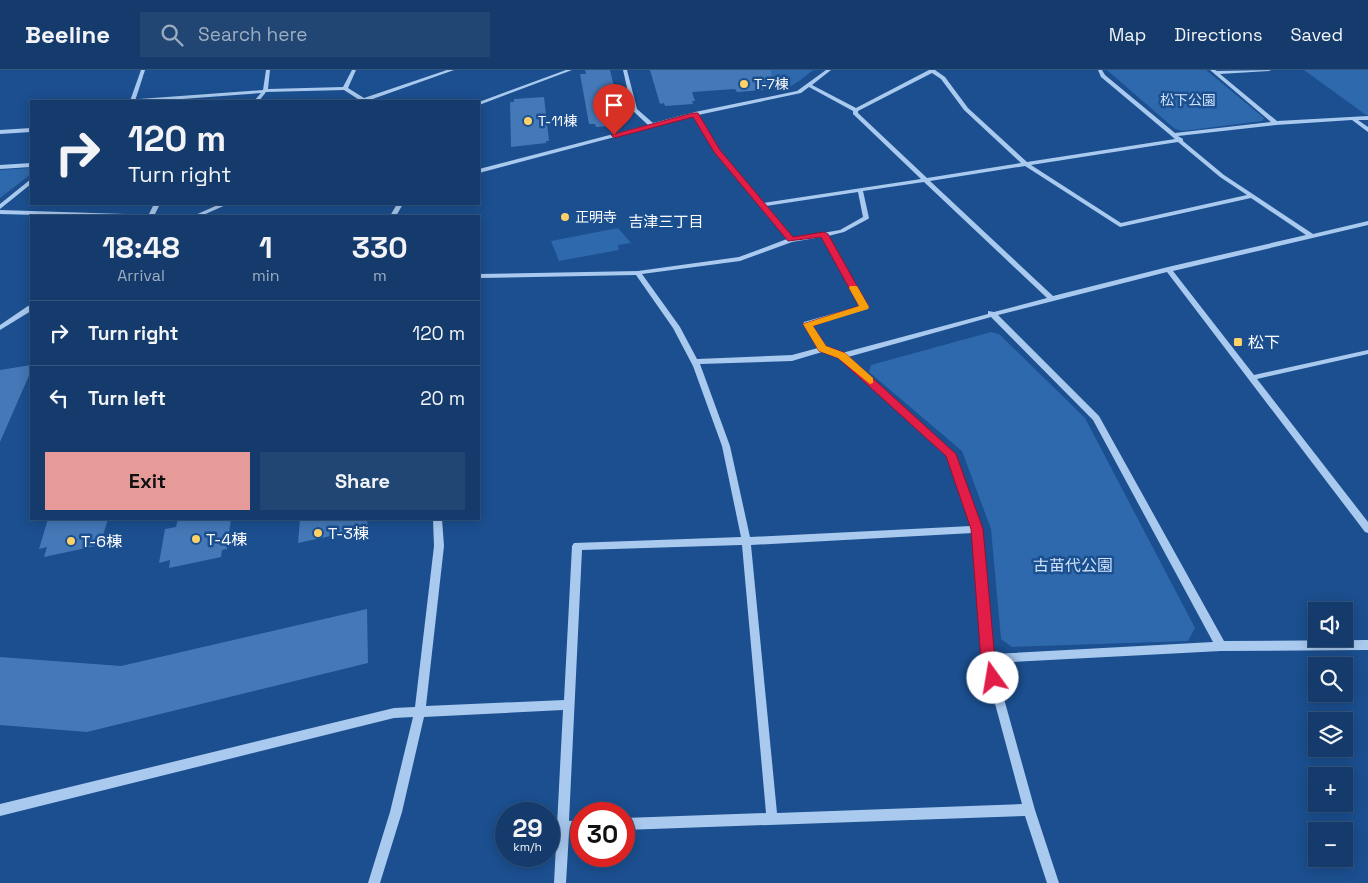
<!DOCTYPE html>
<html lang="en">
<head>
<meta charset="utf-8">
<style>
	:root { --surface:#143b6b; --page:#214673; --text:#f1f3f6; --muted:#9dadc1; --line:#33557e; --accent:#e69b98 }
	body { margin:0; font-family:"Space Grotesk","Noto Sans JP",sans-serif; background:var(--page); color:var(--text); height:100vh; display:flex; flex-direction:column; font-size:19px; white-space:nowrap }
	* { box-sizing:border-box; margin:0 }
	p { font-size:16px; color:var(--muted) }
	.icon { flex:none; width:28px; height:28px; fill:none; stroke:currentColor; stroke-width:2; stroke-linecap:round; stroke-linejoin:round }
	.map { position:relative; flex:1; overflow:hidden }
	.sheet { position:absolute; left:30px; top:145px; width:450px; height:305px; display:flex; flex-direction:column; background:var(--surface); border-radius:0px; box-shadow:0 2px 12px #0003,0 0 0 1px var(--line) }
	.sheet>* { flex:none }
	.banner { position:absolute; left:30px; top:30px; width:450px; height:105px; border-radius:0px; box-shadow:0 2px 12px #0003,0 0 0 1px var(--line); background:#143b6b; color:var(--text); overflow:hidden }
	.fabs { position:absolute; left:1308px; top:532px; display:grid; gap:10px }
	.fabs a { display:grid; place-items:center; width:45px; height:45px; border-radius:0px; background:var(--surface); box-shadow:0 2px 12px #0003,0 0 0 1px var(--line); font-size:25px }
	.speed { position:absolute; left:495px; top:732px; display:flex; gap:10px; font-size:25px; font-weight:700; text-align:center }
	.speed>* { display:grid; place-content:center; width:65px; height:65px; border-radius:50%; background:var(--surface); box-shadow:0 2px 12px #0003,0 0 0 1px var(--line); line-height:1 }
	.speed small { font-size:12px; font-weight:400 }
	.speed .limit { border:8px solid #d22; background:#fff; color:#111 }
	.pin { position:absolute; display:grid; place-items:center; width:42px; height:42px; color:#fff; margin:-51px -21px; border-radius:50% 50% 50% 0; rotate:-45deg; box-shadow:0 0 5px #0007 }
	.pin .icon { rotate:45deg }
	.me { position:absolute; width:55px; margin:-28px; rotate:347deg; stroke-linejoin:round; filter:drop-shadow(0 0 4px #0008) }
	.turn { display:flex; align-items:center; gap:18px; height:105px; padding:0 15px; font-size:22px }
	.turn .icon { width:65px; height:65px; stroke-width:2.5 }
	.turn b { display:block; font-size:35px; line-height:42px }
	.eta { display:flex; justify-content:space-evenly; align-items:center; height:85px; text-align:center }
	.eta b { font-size:30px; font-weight:700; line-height:35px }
	.cta { display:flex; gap:10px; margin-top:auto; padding:10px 15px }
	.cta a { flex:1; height:58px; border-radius:0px; background:var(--accent); color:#111; font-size:20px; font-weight:700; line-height:58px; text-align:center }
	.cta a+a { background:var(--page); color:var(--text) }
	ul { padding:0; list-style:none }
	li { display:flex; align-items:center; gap:15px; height:65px; padding:0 15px; border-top:1px solid var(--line) }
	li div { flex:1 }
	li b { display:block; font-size:19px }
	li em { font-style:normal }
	header { display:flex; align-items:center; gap:30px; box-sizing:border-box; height:70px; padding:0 25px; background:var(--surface); border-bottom:1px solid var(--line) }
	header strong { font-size:24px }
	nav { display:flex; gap:28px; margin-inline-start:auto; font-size:18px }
	.search { width:350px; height:45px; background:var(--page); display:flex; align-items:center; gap:12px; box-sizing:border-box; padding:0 18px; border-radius:0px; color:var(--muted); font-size:19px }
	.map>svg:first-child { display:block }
	.green { fill:#2e69ad }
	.building { fill:#4478b7 }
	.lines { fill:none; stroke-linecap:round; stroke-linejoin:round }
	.minor { fill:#a9c9ee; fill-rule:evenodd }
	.route { fill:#e11d48; stroke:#92132f }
	.slow { fill:#f59e0b }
	.poi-dot { fill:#ffd166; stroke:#1b4f8f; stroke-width:2 }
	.labels { text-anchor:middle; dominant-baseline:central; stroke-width:5; stroke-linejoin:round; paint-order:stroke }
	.far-poi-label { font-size:14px; fill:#fff; stroke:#1b4f8f; text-anchor:start }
	.far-park-label { font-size:14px; fill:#cfe3fa; stroke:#1b4f8f }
	.far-neighbourhood-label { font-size:15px; fill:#fff; stroke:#1b4f8f }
	.poi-label { font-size:16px; fill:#fff; stroke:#1b4f8f; text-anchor:start }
	.park-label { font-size:16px; fill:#cfe3fa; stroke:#1b4f8f }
</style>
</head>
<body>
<header>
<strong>Beeline</strong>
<div class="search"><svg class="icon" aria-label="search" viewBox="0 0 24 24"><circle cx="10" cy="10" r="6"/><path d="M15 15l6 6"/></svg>Search here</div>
<nav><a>Map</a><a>Directions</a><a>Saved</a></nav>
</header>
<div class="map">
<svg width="1368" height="813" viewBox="0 0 1368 813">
	<rect width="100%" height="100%" fill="#1b4f8f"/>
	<g class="green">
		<path d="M763 0H813C801 9 787 24 771 18Z"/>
		<polygon points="1107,0 1206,0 1264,48 1262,51 1183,61 1175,59"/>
		<polygon points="1304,0 1368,0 1368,45 1366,45"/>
		<polygon points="30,98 31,104 0,128 0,100"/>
		<polygon points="618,158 631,173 618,175 619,180 559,191 551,171"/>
		<polygon points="991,262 999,264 1085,348 1195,558 1188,571 1012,577 1001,569 991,459 962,381 869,302 871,295"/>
	</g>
	<g class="building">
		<polygon points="585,0 610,0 623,55 596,57 595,54 589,54 580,4 586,4"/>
		<polygon points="650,0 771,0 772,16 761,17 763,20 737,22 735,19 692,22 695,31 692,31 693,34 665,36 664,33 660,34"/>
		<polygon points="544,27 549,71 546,71 546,73 511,77 510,32 514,32 514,29"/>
		<polygon points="31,295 31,301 0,372 0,300"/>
		<polygon points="48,449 108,449 100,475 44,487 47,477 39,479"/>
		<polygon points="178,449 231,449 227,479 222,480 221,487 169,498 170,490 159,493 165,459 176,457"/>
		<polygon points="300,449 367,449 368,458 298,473"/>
		<polygon points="367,539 368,593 87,662 0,655 0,587 121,596"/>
	</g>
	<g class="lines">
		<g class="minor">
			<polygon points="141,0 145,0 135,31 130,31"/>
			<polygon points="266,0 270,0 268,19 343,17 352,0 356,0 348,18 364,28 447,0 454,0 367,31 361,31 344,20 266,22 259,31 254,31 261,23 155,31 136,31 139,29 263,20"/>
			<polygon points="566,0 572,0 479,35 479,32"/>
			<path d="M623 0H627L637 39 653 53 695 42 797 21 826 0H831L812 15 856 38 929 0H935L945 7 968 38 1027 92 1175 69 1101 7 1098 0H1102L1105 5 1175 63 1271 52 1210 0H1215L1217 1 1271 0 1269 1 1220 4 1277 51 1368 46V50H1358L1368 57V62L1352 50 1276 55 1178 66 1183 69V71L1224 105 1313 164 1368 151V155L1173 201 1254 305 1368 280V284L1257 309 1368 452V463L1365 462 1167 202 998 245 1099 346 1224 571 1368 570V580L1221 581 994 593 1035 740 1059 813H1047L1025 746 624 760V748L766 743 742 475 582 480 569 751 581 750V762L569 763 566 813H554L563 640 424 647 402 742 380 813H368L390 742 413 647 394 648 0 746V734L394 638 415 637 434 476 433 449H442L444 476 426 636 564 630 572 476 574 473 741 467 722 376 693 296 673 258 636 205 479 208V204L638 201 739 187 787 169 715 82 694 46 479 103V99L648 55 632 40ZM932 3 941 9 964 40 1021 93 927 108 858 43V41ZM809 17 853 41V44L921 109 763 133 719 80 698 45 801 23ZM1178 72 1220 107 1247 125 1121 153 1031 95ZM1025 96 1120 157 1251 128 1306 165 1168 197 1053 226 930 111ZM924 112 1047 228 994 242 988 241V244L842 283 825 277 811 255 867 239 868 237 828 166 844 162 868 149 869 148 863 121ZM858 122 863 147 840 160 793 168 766 136ZM822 167 860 236 804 252 803 254 818 278 792 285 697 289 680 257 642 204 740 191 792 172ZM991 247 1093 350 1213 572 993 584 982 459 955 384 848 287ZM822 282 839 288 947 386 971 456 750 467 730 376 700 294 792 291ZM973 463 983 589 1022 734 777 743 751 475Z"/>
			<polygon points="31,58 31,62 0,64 0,60"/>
			<polygon points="31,93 31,97 0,99 0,95"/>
			<polygon points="31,109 31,114 0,139 0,134"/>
			<polygon points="154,134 160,134 154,146 148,146"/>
			<polygon points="220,134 228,134 201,146 193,146"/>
			<polygon points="397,134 403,134 396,146 390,146"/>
			<polygon points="0,140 125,144 128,146 74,146 0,144"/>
			<polygon points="28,236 31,236 31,241 0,260 0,255"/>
		</g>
	</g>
	<polygon class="route" points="693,43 698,43 720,80 793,167 824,162 828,164 869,237 813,256 826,276 845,283 956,384 983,459 995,590 1000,608 998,613 993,615 988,613 981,590 971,459 946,386 838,288 819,281 803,254 859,236 821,167 788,171 714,82 693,47 614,68 611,65"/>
	<polygon class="slow" points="850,216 857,216 869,237 868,239 813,256 826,276 845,283 873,308 873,313 870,314 838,288 819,281 803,254 859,236 849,218"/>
	<g class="poi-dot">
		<circle cx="744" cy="14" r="5"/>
		<circle cx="528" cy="51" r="5"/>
		<circle cx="565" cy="147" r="5"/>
		<rect x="1233" y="267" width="10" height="10" rx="2.5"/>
		<circle cx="318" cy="463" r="5"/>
		<circle cx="196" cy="469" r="5"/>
		<circle cx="71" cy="471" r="5"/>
	</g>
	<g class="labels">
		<g class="far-poi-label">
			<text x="754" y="14">T-7棟</text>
			<text x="538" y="51">T-11棟</text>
			<text x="575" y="147">正明寺</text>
		</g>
		<g class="far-park-label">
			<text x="1188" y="30">松下公園</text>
		</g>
		<g class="far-neighbourhood-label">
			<text x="666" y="151">吉津三丁目</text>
		</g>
		<g class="poi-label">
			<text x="1248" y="272">松下</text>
			<text x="328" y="463">T-3棟</text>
			<text x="206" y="469">T-4棟</text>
			<text x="81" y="471">T-6棟</text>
		</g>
		<g class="park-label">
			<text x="1073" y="495">古苗代公園</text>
		</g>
	</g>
</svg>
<div class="fabs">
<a><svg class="icon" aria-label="sound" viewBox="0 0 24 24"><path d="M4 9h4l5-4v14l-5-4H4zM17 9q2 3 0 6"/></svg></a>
<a><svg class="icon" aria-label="search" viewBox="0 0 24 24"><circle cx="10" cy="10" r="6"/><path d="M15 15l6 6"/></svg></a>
<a><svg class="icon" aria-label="layers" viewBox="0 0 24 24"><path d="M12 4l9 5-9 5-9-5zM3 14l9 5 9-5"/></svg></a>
<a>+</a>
<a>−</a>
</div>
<div class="speed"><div>29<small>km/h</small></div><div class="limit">30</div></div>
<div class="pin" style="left:614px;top:65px;background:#d93025"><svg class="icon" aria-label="arrive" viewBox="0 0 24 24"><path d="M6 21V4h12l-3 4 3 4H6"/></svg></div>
<svg class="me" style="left:993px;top:608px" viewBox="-20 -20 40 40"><circle r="19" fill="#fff"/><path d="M0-13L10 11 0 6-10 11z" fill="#e11d48"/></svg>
<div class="banner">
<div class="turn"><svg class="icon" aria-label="right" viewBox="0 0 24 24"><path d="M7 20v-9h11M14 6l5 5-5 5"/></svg><div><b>120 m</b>Turn right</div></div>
</div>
<section class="sheet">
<div class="eta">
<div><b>18:48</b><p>Arrival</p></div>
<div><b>1</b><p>min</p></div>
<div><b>330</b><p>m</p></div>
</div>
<ul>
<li><svg class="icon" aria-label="right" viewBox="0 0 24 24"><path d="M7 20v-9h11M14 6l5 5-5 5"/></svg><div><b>Turn right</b></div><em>120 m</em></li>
<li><svg class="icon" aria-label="left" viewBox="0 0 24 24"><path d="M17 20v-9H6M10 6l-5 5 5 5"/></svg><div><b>Turn left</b></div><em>20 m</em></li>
</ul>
<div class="cta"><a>Exit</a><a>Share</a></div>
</section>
</div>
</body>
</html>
